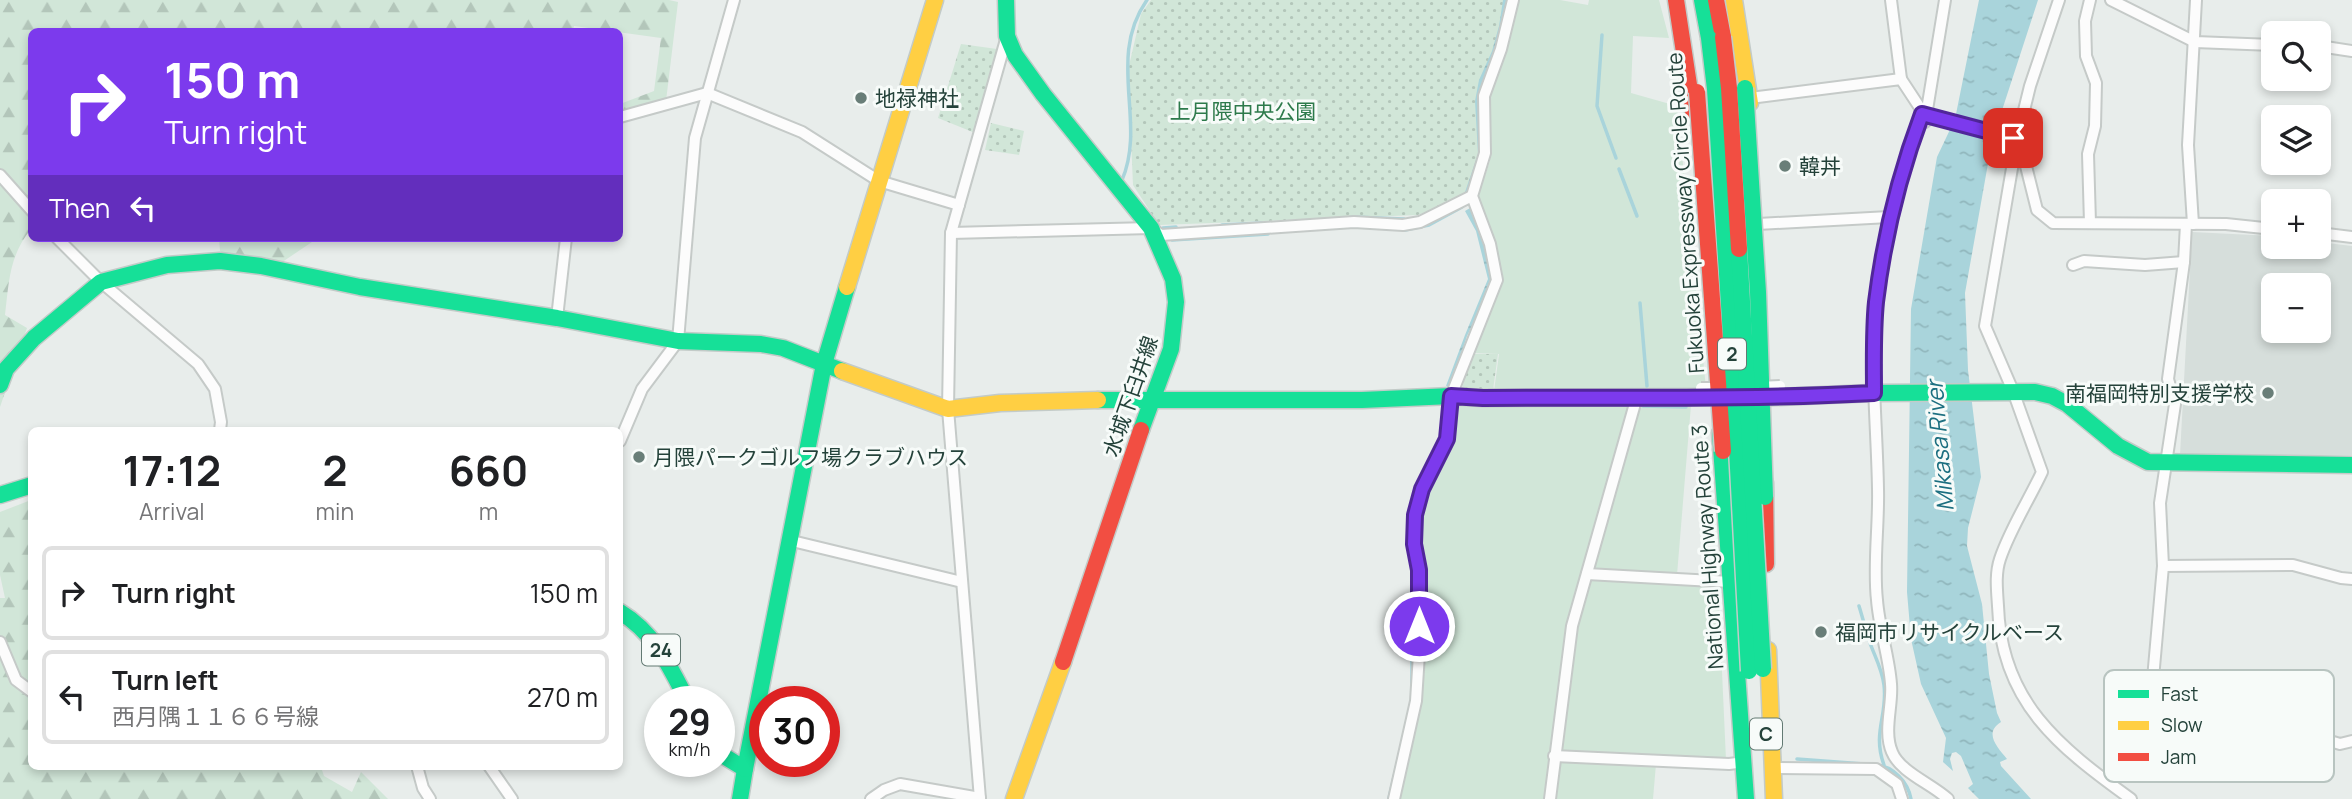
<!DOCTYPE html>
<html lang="en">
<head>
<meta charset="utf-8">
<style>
	:root { --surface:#fff; --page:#f6f6f6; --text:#202124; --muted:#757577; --line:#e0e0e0 }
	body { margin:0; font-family:Manrope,"Noto Sans JP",sans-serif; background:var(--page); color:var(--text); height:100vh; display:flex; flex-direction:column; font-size:26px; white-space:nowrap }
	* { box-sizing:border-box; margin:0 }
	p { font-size:23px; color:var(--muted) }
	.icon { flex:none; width:38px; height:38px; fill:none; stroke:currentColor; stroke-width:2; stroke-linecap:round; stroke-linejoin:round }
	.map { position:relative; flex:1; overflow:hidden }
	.drawer { position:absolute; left:28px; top:427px; width:595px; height:343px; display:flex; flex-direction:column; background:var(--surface); border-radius:10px; box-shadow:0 4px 10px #0003 }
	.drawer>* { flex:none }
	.banner { position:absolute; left:28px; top:28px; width:595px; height:214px; border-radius:10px; box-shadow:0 4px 10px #0003; background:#7c3aed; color:#fff; overflow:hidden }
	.buttons { position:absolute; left:2261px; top:21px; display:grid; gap:14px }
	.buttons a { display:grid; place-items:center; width:70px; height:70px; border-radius:10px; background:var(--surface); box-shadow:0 4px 10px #0003; font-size:35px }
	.speed { position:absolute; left:644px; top:686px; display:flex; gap:14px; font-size:35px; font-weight:700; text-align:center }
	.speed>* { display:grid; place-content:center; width:91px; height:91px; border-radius:50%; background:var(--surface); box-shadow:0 4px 10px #0003; line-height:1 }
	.speed small { font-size:18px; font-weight:400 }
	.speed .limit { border:10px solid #d22; background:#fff; color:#111 }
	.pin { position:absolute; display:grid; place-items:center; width:60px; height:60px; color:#fff; margin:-30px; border-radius:14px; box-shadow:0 4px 10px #0006 }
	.me { position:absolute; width:77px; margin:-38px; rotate:0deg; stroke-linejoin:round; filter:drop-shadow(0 0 5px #0008) }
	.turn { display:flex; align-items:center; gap:24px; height:147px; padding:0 21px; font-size:32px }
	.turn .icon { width:91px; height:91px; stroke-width:2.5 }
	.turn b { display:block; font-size:49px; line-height:60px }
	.then { display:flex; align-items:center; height:66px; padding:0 21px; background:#0003; gap:14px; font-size:26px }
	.eta { display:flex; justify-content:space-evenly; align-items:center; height:119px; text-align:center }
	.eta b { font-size:42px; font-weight:700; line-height:49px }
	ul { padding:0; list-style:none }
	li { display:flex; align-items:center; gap:21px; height:94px; margin:0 14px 10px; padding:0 7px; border:4px solid var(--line); border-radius:10px }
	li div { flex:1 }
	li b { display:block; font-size:26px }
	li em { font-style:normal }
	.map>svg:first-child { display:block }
	.built { fill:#d6dedb; fill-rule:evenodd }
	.grass { fill:#d1e6d8 }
	.forest { fill:url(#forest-firs) }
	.park { fill:url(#park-dots) }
	.water { fill:url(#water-ripples) }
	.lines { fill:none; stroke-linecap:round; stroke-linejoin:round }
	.stream { stroke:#a9d4db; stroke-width:3.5 }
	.street-casing { stroke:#c5cac8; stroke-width:14 }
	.fast-casing { stroke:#c3cbc8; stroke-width:19 }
	.slow-casing { stroke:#c3cbc8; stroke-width:19 }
	.jam-casing { stroke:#c3cbc8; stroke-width:19 }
	.street { stroke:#fcfcfc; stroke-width:10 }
	.fast { stroke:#16e098; stroke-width:16 }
	.slow { stroke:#ffcf43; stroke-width:16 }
	.jam { stroke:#f24e42; stroke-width:16 }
	.street-bridge-casing { stroke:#c5cac8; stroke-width:14; stroke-linecap:butt }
	.fast-bridge-casing { stroke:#c3ccc9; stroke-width:19; stroke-linecap:butt }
	.jam-bridge-casing { stroke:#c3ccc9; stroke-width:19; stroke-linecap:butt }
	.street-bridge { stroke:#fcfcfc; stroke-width:10 }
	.fast-bridge { stroke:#16e098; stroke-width:16 }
	.jam-bridge { stroke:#f24e42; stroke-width:16 }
	.route-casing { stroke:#51269a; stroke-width:18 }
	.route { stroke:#7c3aed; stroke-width:12 }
	.poi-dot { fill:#697e78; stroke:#f7fbf9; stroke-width:2.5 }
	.labels { text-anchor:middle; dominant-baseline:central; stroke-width:6; stroke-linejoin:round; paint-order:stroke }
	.shield { fill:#f7fbf9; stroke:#637a73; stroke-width:2 }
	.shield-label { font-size:19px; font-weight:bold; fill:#24423a }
	.poi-label { font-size:21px; fill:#24423a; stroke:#f7fbf9; text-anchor:start }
	.park-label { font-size:21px; fill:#2d7a4b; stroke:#f7fbf9 }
	.street-label { font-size:21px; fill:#24423a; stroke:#f7fbf9 }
	.water-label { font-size:23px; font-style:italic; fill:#1c6f80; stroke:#f7fbf9 }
	.key { fill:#f7fbf9; stroke:#b8c4c0; stroke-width:2 }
	.key-label { font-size:19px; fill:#24423a }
</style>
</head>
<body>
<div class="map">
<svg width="2352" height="799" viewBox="0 0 2352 799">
	<defs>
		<pattern id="forest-firs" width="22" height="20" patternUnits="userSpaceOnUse" patternTransform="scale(1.75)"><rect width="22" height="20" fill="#d1e6d8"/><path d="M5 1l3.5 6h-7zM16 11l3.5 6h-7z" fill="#b3c6ba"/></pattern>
		<pattern id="park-dots" width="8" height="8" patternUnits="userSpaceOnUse" patternTransform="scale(1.75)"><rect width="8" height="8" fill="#d1e6d8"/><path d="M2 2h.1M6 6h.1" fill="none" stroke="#b3c6ba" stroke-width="1.8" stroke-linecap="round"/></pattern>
		<pattern id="water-ripples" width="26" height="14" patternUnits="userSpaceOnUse" patternTransform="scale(1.75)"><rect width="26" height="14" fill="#a9d4db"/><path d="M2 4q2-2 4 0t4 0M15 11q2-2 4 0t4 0" fill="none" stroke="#91b7bd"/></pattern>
	</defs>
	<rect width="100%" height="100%" fill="#e8edeb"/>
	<path class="built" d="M2192 232 2273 236V247H2319V242L2352 246V455H2180ZM2273 285H2319V331H2273Z"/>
	<g class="grass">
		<polygon points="1516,0 1560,0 1588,5 1589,0 1659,0 1669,38 1633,36 1631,93 1677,106 1706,388 1494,391 1499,354 1470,353 1502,281 1495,243 1490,226 1479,205 1478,196 1490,161 1489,101 1496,74 1505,56 1514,19"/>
		<polygon points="1627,402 1629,407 1568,627 1545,799 1396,799 1415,725 1417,515 1453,404"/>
		<polygon points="1642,405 1691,405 1677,575 1597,571 1594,566 1639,408"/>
		<polygon points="1594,577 1718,583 1726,760 1562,753 1559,750 1576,625 1589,581"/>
		<polygon points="1560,759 1656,764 1653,799 1554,799"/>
	</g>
	<g class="forest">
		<path d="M0 0H669L678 2 666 101 620 114V104L654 91 661 38 574 26 573 32H32L31 229C9 256 9 282 5 315L27 328 0 407Z"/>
		<polygon points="219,238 314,238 312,242 266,273 220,251"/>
		<polygon points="31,500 32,766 321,767 324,776 352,792 361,772 388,799 0,799 0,598 5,598 0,575 0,512"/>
	</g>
	<g class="park">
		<polygon points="1151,0 1510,0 1486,83 1483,153 1470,195 1418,215 1159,225 1133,185 1128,70 1141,14"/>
		<polygon points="961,44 997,49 975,133 938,118"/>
		<polygon points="991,123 1024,131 1019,155 985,150"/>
		<polygon points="1471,354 1498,354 1493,390 1462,389"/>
	</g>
	<g class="water">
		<polygon points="1503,0 1507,0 1505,19 1484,82 1482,155 1468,194 1465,192 1478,154 1475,101 1479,80 1492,51 1499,26"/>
		<path d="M1979 0H2038L1992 141 1965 293 1968 370 1981 477 1968 528 1967 546 1982 604 1989 674 1997 713 2001 722C1983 733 1998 748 2007 759L2000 762 2001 766 2031 799H1979L1968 788 1973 784 1961 756 1956 752 1952 753 1950 759 1953 771 1943 762 1946 738 1921 684 1911 639 1907 592 1911 309 1937 157 1955 119Z"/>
		<polygon points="1470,208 1481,229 1493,274 1492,285 1467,336 1451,387 1446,386 1465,335 1488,279 1476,231 1465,211"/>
		<polygon points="1441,410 1447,410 1446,429 1419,488 1414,701 1391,799 1387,799 1410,702 1411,570 1406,529 1415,486 1443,429"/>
	</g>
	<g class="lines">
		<g class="stream">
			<polyline points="1602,35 1597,106 1616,158"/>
			<polyline points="1619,169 1637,216"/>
			<path d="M1122 180C1147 122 1106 58 1147 0"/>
			<polyline points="1352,217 1404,219"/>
			<polyline points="1222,225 1262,223"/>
			<polyline points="1163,228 1176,227"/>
			<polyline points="1405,230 1429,225 1462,207"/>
			<polyline points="1172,240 1268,234"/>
			<polyline points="1640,303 1647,386"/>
			<polyline points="1643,406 1686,407"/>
			<path d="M1859 606C1863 619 1866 631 1870 643 1875 657 1882 669 1884 685 1888 715 1872 732 1884 765"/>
			<polyline points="1797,759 1864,764"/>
			<path d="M1876 765C1893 766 1908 782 1911 799"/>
		</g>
		<defs>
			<g id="street">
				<polyline points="1891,0 1901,79"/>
				<path d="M2059 0 2030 86 2017 139 1985 326 2013 391 2042 472C2029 500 2010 529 2000 559 1995 574 1997 590 1998 606 2001 702 2059 747 2131 799"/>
				<polyline points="2111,0 2195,42 2273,45"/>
				<polyline points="2319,46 2352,51"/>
				<polyline points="1750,98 1901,79 1924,114"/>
				<path d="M1922 114C1899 175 1882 238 1876 304 1870 365 1877 427 1878 489 1879 525 1873 565 1877 600 1879 628 1889 656 1891 684 1893 705 1883 731 1892 752 1900 772 1932 784 1948 799"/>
				<polyline points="620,117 707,93 802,132 879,181 959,205"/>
				<polyline points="1925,122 1945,0"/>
				<polyline points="2016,139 2023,154 2037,210 2053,223 2226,224 2273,229"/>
				<polyline points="0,175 32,211"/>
				<polyline points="2090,223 2088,154 2095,126 2096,83 2086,56 2085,21 2090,0"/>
				<polyline points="1758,224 1889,217"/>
				<polyline points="2186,224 2184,262 2168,379 2175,404 2160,503 2163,566 2151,701 2159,713 2265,722 2340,744 2352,741"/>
				<polyline points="2193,224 2188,145 2196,0"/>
				<polyline points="951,233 1151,228 1161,235 1354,222 1403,225 1420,222 1472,196"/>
				<polyline points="2319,233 2352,237"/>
				<polyline points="57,238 101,282 198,364 215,389 221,422 220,430"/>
				<polyline points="2073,265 2084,261 2145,265 2184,262"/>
				<polyline points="557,318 566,238"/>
				<polyline points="620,441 642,389 678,341 695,138 734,0"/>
				<polyline points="788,540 962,582"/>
				<polyline points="2163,566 2293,565 2341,578 2352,579"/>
				<polyline points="1587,574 1731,582"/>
				<polyline points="0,642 16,680 32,692"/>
				<polyline points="1554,756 1729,764 1745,762"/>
				<polyline points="417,766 423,788 430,799"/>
				<polyline points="489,766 512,799"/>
				<polyline points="1772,768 1876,769 1897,784 1902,799"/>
				<polyline points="871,799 884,790 900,784 980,798"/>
				<polyline points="980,799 948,409 951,233 1007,36"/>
				<polyline points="1394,799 1416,701 1419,654 1419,570 1414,544 1414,515 1422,489 1447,439 1451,396 1497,280 1490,244 1472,196 1485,153 1484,96 1501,49 1513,0"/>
				<polyline points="1550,799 1572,626 1634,407 1635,396"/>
			</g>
			<g id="fast">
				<polyline points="1006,0 1007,36 1015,55 1043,94 1151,228 1173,279 1176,302 1171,349 1141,430"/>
				<polyline points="1702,0 1709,38"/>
				<polyline points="0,385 6,369 34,338 101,282 167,265 220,261 261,266 360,287 557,318 678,341 761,344 783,348 842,371"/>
				<polyline points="1751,398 1873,393 2035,392 2052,396 2067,404 2118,446 2148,462 2352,465"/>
				<polyline points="1098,400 1362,400 1451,396 1483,398 1729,397"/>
				<polyline points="1720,433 1746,799"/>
				<polyline points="0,495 32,485"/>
				<path d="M620 612C655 633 670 667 688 702"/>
				<polyline points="719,753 745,769 740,799"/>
				<polyline points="745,769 824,364 847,287"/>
			</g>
			<g id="slow">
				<polyline points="1734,0 1750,103"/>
				<polyline points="847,287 935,0"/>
				<polyline points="842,371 948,409 1000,403 1098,400"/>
				<polyline points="1768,650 1774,799"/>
				<polyline points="1014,799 1063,662"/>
			</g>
			<g id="jam">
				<polyline points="1676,0 1693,111"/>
				<polyline points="1716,0 1723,37"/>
				<polyline points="1765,482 1766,564"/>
				<polyline points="1063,662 1141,430"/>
			</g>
		</defs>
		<use href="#street" class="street-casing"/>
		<use href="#fast" class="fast-casing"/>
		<use href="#slow" class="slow-casing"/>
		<use href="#jam" class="jam-casing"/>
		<use href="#street" class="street"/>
		<use href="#fast" class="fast"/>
		<use href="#slow" class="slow"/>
		<use href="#jam" class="jam"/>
		<defs>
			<g id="street-bridge">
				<polyline points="1924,114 2013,138"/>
				<polyline points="1758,387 1780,386"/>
				<polyline points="1701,388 1721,388"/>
			</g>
			<g id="fast-bridge">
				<polyline points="1709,38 1715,89 1730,320 1749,671"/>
				<polyline points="1745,88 1758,292 1765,497"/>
				<polyline points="1739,249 1763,669"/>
			</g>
			<g id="jam-bridge">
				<polyline points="1723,37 1729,88 1739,249"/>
				<polyline points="1697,92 1723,451"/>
			</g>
		</defs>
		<use href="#street-bridge" class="street-bridge-casing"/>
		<use href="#fast-bridge" class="fast-bridge-casing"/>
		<use href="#jam-bridge" class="jam-bridge-casing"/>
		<use href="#street-bridge" class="street-bridge"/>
		<use href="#fast-bridge" class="fast-bridge"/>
		<use href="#jam-bridge" class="jam-bridge"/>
	</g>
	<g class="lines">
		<defs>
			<path id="route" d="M1419 626V570L1414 544 1415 515 1422 489 1447 439 1451 396 1483 398C1613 397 1744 400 1874 393 1874 363 1873 332 1876 302 1884 237 1899 175 1922 114L2013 138"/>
		</defs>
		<use href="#route" class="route-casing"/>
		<use href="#route" class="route"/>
	</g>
	<g class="poi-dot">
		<circle cx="861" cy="98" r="7"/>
		<circle cx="1785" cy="166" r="7"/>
		<circle cx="2268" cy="393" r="7"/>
		<circle cx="639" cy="457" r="7"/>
		<circle cx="1821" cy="632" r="7"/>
	</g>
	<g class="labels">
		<g class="shield">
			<rect x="1718" y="338.5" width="28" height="31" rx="5"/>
			<rect x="642" y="634.5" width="38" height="31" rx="5"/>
			<rect x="1750" y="718.5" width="32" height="31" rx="5"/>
		</g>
		<g class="shield-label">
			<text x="1732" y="354">2</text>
			<text x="661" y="650">24</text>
			<text x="1766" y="734">C</text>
		</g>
		<g class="poi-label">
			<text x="875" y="98">地禄神社</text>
			<text x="1799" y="166">韓丼</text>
			<text x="2254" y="393" text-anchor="end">南福岡特別支援学校</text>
			<text x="653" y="457">月隈パークゴルフ場クラブハウス</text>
			<text x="1835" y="632">福岡市リサイクルベース</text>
		</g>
		<g class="park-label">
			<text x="1243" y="111">上月隈中央公園</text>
		</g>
		<g class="street-label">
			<text transform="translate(1685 213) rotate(-94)">Fukuoka Expressway Circle Route</text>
			<text transform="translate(1130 396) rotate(-71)">水城下臼井線</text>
			<text transform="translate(1707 547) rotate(-94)">National Highway Route 3</text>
		</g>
		<g class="water-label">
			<text transform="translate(1939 446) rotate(-95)">Mikasa River</text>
		</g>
	</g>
	<rect x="2104" y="670" width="230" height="112" rx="10" class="key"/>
	<rect x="2118" y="690" width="31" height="8" fill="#16e098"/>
	<rect x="2118" y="721" width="31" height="9" fill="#ffcf43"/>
	<rect x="2118" y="753" width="31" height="8" fill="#f24e42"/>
	<g class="key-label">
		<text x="2161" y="701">Fast</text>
		<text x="2161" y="732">Slow</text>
		<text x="2161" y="764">Jam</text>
	</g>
</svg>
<div class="buttons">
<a><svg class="icon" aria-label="search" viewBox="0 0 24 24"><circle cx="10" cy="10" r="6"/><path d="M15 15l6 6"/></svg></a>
<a><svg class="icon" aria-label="layers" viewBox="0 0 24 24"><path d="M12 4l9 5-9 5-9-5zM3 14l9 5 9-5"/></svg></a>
<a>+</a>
<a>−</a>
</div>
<div class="speed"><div>29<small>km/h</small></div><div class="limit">30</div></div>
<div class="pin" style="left:2013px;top:138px;background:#d93025"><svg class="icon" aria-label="arrive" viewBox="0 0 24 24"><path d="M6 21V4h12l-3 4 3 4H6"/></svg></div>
<svg class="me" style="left:1419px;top:626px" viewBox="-20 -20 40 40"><circle r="17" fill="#7c3aed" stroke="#fff" stroke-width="3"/><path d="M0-11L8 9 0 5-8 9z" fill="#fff"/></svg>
<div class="banner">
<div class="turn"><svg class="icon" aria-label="right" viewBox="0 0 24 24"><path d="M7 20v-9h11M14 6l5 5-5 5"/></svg><div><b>150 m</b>Turn right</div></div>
<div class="then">Then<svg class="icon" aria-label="left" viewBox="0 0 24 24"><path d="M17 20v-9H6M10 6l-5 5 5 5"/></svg></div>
</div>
<section class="drawer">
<div class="eta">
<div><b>17:12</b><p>Arrival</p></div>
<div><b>2</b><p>min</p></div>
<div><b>660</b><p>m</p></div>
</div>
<ul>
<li><svg class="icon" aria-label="right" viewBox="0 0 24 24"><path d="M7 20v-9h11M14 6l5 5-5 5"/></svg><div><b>Turn right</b></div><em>150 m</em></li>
<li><svg class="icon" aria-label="left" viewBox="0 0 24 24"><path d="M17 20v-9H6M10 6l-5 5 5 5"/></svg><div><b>Turn left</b><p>西月隅１１６６号線</p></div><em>270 m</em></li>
</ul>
</section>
</div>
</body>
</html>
